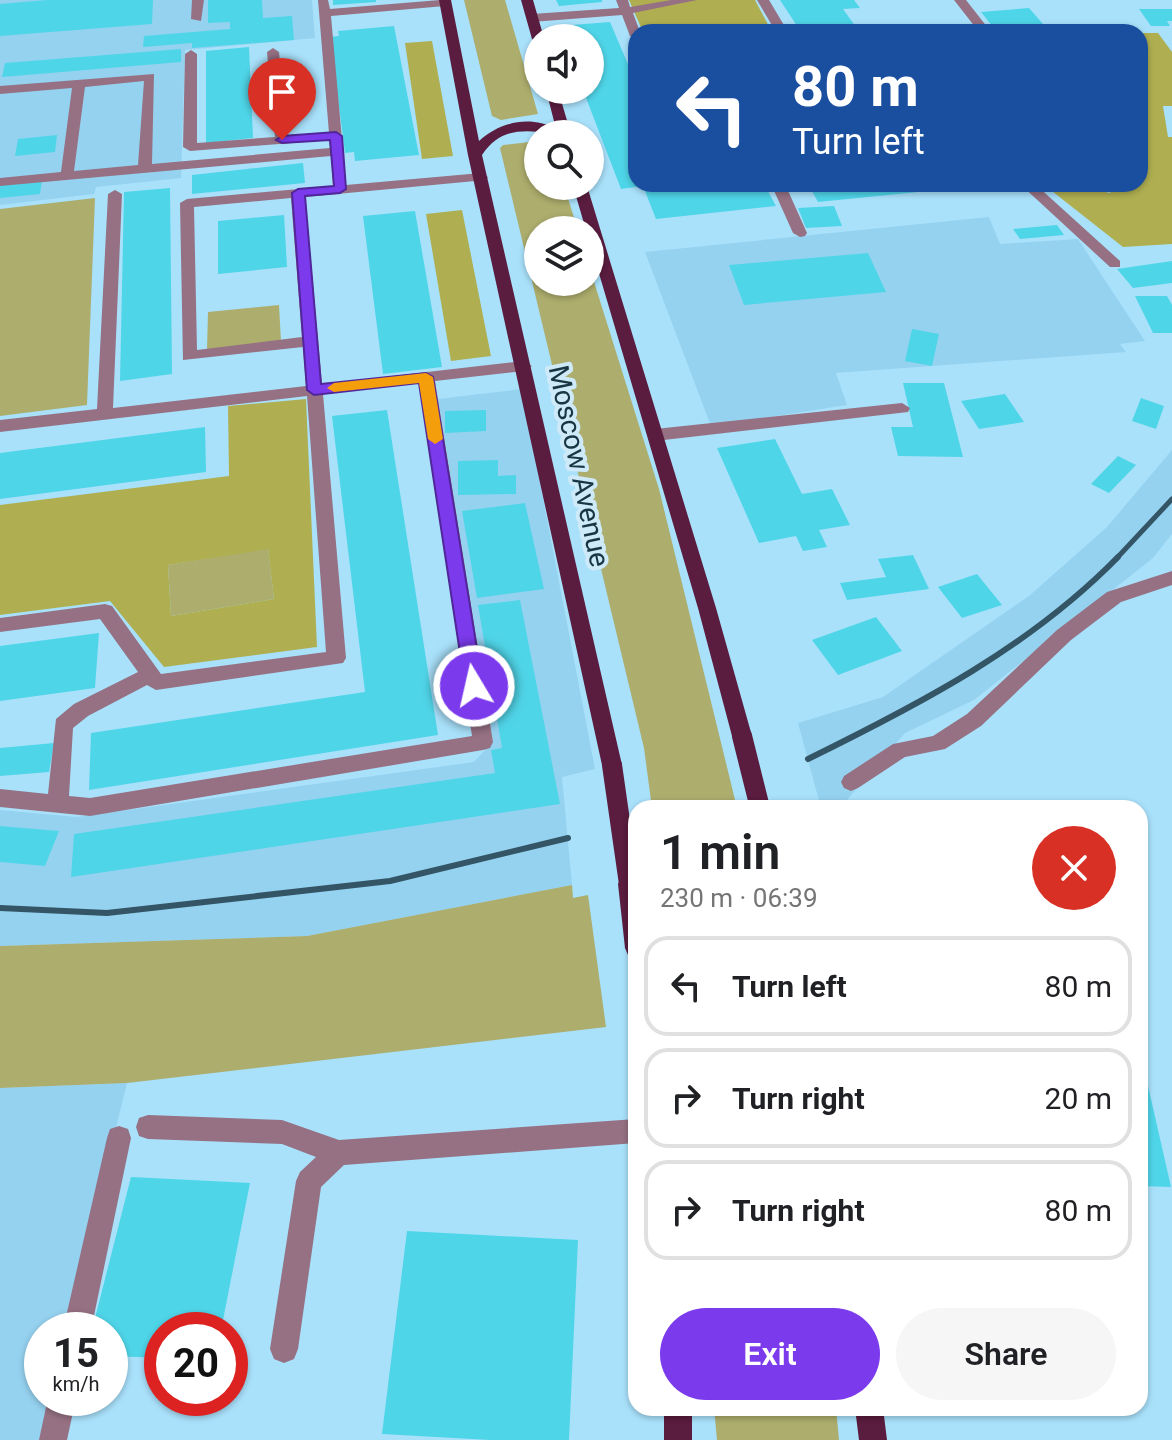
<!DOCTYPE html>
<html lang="en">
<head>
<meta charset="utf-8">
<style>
	:root { --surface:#fff; --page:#f6f6f6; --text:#202124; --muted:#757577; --line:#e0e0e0; --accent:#7c3aed }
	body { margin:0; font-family:Roboto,sans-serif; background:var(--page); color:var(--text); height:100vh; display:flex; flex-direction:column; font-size:30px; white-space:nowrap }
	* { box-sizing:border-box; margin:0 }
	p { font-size:26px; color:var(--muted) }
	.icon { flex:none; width:44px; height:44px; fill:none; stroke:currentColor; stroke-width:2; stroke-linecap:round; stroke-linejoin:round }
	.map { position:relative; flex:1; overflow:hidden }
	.details { position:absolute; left:628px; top:800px; width:520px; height:616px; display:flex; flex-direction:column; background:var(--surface); border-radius:24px; box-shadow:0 2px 6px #0004 }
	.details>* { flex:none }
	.hud { position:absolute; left:628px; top:24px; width:520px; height:168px; border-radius:24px; box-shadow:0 2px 6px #0004; background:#1a4fa0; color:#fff; overflow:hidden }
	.tools { position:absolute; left:524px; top:24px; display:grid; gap:16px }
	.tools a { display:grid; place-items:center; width:80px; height:80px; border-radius:50%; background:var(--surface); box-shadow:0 2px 6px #0004; font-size:40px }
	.speed { position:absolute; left:24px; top:1312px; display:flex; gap:16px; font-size:40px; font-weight:700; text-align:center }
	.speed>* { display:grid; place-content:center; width:104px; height:104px; border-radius:50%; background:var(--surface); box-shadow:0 2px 6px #0004; line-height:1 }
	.speed small { font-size:20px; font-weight:400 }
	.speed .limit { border:12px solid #d22; background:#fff; color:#111 }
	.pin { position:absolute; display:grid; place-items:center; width:68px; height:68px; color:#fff; margin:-82px -34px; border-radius:50% 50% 50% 0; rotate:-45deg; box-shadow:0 0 8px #0007 }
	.pin .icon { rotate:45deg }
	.me { position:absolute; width:88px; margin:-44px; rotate:351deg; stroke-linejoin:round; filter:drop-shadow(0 0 6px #0008) }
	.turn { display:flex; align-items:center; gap:28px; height:168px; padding:0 32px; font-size:36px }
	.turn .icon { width:104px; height:104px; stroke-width:2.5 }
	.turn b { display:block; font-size:56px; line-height:68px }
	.round { display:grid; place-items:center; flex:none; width:84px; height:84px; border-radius:42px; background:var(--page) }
	.head { display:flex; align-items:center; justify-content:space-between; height:136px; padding:0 32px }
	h1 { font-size:48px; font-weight:600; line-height:60px }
	.action { display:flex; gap:16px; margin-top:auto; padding:16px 32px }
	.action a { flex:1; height:92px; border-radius:48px; background:var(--accent); color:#fff; font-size:32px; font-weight:600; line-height:92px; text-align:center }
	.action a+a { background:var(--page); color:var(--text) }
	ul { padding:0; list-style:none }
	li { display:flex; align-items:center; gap:24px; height:100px; margin:0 16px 12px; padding:0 16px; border:4px solid var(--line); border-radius:24px }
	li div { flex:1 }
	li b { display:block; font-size:30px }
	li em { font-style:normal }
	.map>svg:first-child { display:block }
	.built { fill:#95d2f0 }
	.green { fill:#adad6d }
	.forest { fill:#afaf51; fill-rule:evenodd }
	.building { fill:#4fd5e8 }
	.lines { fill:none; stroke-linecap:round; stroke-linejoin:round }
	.minor { fill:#967183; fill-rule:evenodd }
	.major { fill:#5a1c3f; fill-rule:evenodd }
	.rail-far1 { stroke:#335565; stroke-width:5 }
	.rail { stroke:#335565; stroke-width:6 }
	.major-bridge { stroke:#5a1c3f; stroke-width:20 }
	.route { fill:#7c3aed; stroke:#51269a; stroke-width:2 }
	.slow { fill:#f59e0b }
	.labels { text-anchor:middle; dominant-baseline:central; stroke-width:8; stroke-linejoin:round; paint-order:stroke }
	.street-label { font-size:28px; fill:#173542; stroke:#cee9f7 }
</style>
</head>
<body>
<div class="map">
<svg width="1172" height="1440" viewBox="0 0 1172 1440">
	<rect width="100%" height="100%" fill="#a9e1fb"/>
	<g class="built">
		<polygon points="0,0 312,0 315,38 185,50 181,178 96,187 94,194 0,205"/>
		<polygon points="989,217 1000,244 1078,239 1145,341 1120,344 1126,352 836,373 847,405 711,426 645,252"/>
		<polygon points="522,389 595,769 562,777 572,885 307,936 0,946 0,810 77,817 474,762 493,741 438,399"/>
		<polygon points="1172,450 1172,534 1153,558 974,700 905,733 840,808 821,808 798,723 883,697 1029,596 1107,527"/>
		<polygon points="127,1083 66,1330 42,1330 42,1398 50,1398 40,1440 0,1440 0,1088"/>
	</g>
	<g class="green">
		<polygon points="464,0 505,0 538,114 501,120 492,116"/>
		<polygon points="538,141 538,186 564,186 578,230 538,230 538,282 590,282 590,269 659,489 737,808 652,808 644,748 500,148 503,145"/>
		<polygon points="95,198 87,405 0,416 0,209"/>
		<polygon points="279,305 281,342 207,350 208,312"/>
		<polygon points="268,548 274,599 171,616 168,565"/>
		<polygon points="572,885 573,898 588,895 606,1027 127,1083 0,1088 0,946 307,936"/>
		<polygon points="714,1408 836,1408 839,1440 717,1440"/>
	</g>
	<g class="forest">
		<polygon points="629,0 755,0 772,32 643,32"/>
		<polygon points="1140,33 1158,33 1172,52 1172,106 1163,106 1168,137 1172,137 1172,244 1123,247 1043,184 1071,184 1110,193 1114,184 1140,184"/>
		<polygon points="432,41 453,156 422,159 405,43"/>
		<polygon points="462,210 491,356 451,361 426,214"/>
		<path d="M306 399 317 647 164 667 110 601 0 615V505L229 476 228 406ZM268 549 274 599 171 616 168 565Z"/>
	</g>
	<g class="building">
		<polygon points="47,0 153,0 152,24 0,36 0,4"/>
		<polygon points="208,0 262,0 263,18 292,16 294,40 192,48 192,43 143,47 144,36 230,29 230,22 208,23"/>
		<polygon points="333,0 376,0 376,2 333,5"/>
		<polygon points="556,0 602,0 602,2 559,6"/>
		<polygon points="780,0 854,0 860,8 843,9 856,27 801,32"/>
		<polygon points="1029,8 1050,32 997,32 981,12"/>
		<polygon points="1139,9 1172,9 1172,21 1167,21 1170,26 1151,26"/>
		<polygon points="610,22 636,83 636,184 764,184 776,206 656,219 643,186 621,189 583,90 590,90 590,38 564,38 559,26"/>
		<polygon points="394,26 419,155 355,161 354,152 345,153 330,37 339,36 338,31"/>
		<polygon points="249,47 253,138 206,143 206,51"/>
		<polygon points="181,49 181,62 2,77 5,63"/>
		<polygon points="57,135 55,152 15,156 18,139"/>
		<polygon points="303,163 305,183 192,194 192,175"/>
		<polygon points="42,179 40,194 0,198 0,183"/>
		<polygon points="808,184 955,184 958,188 818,202"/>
		<polygon points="170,188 172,374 120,381 124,192"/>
		<polygon points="834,206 842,226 806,228 798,208"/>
		<polygon points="415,211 442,367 383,374 363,216"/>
		<polygon points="284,215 287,267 218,274 218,221"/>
		<polygon points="1057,225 1064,235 1020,239 1013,229"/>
		<polygon points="868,253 886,292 744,305 729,265"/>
		<polygon points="1172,261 1172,283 1133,288 1117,269"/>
		<polygon points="1135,296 1167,296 1172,305 1172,333 1153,333"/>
		<polygon points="912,329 939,334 932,366 905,361"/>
		<polygon points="903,383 944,383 963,457 898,456 891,427 913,427"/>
		<polygon points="1005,394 1024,422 979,429 961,401"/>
		<polygon points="1141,398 1164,406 1156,429 1132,421"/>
		<polygon points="387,410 438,735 89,790 91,733 365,692 332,416"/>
		<polygon points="486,410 486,431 445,433 445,411"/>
		<polygon points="205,427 206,472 0,499 0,453"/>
		<polygon points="775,439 802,494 832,489 850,525 819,530 827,547 803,551 796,536 759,543 717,448"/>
		<polygon points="1118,456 1136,465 1109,493 1091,484"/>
		<polygon points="498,460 498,476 516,475 516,494 458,495 458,461"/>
		<polygon points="525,503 544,589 477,598 462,511"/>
		<polygon points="913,555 929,589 847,600 840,583 886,577 878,559"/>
		<polygon points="977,574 1002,605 962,618 938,587"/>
		<polygon points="520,600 560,804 71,877 74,834 495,773 491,750 502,748 478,605"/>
		<polygon points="876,617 902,651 838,675 812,640"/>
		<polygon points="99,633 95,688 0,701 0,646"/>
		<polygon points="54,743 49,772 0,776 0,748"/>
		<polygon points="0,826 59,831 45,866 0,862"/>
		<polygon points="1141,1055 1171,1187 1140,1186"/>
		<polygon points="131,1177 250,1183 221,1330 162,1330 162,1358 110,1356 110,1330 92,1330"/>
		<polygon points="407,1231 578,1240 569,1440 490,1440 382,1434"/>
	</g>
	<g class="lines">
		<g class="minor">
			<polygon points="192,0 204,0 201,21 191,19"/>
			<path d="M318 0H328L330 9 440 0 451 3 445 6 331 16 346 185 481 173 488 177 486 180 305 197 322 384 524 361 532 366 524 371 435 381 493 742 490 748 483 750 90 816 0 807V789L48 794 56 719 74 704 138 672 100 619 0 632V618L105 604 112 606 161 674 326 652 307 396 0 432V420L97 409 108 194 115 190 122 194 113 408 306 386 303 347 183 360 180 203 187 199 333 186 331 156 0 186V178L61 172 72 88 0 94V86L154 74 152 164 330 148 329 140 190 151 183 147 185 54 191 50 197 54V143L275 137 267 52 273 48 279 52 288 136 329 133ZM144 81 138 165 74 171 85 87ZM291 198 302 337 197 350 194 207ZM419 383 472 736 90 798 69 796 73 728 88 716 147 685 156 690 343 663 346 658 323 394Z"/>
			<polygon points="616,0 628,0 630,7 671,0 697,0 633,13 640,32 636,32 636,40 630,36 622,15 532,22 526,18 532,14 619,8"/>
			<polygon points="757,0 769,0 788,32 776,32"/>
			<polygon points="954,0 966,0 991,32 979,32"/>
			<polygon points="771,184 785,184 807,233 805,236 800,237 793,233"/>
			<polygon points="1020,184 1035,184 1120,261 1120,267 1110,267"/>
			<polygon points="902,403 910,408 908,412 655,441 647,435 655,429"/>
			<polygon points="1172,571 1172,585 1121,602 1071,640 981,726 945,749 905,757 858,788 851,791 844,788 841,782 844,776 893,744 933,736 967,714 1057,630 1107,592"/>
			<polygon points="148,1115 282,1120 339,1140 636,1119 636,1143 344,1165 321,1187 298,1349 294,1359 284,1363 274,1359 270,1349 296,1181 300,1172 316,1157 282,1144 148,1139 139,1136 136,1127 139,1118"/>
			<polygon points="119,1126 128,1129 131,1138 91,1330 63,1330 107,1138 110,1129"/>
			<polygon points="48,1398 76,1398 67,1440 39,1440"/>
		</g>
		<g class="major">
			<path d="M439 0H451L479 141C500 122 530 115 556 129L546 90H558L571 134C536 134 505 120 482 155L622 765 619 771 612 774 605 771 602 765 468 155Z"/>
			<polygon points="521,0 533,0 544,38 538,38 538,43 532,39"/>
			<polygon points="573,186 587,186 716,608 752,736 749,742 742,744 735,742 732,736 698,608 590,243 590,230 586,230"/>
			<polygon points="629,874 636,877 636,958 628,955 625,948 618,884 621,877"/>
			<rect x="664" y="1408" width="28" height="32"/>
			<polygon points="855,1408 883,1408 887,1440 859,1440"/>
		</g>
		<polyline class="rail-far1" points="1116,559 1172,499"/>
		<g class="rail">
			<path d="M808 759C920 704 1030 647 1118 557"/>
			<polyline points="0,908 107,913 390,881 568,838"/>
		</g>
		<g class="major-bridge">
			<polyline points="742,736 760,808"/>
			<polyline points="612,765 629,884"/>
		</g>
	</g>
	<polygon class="route" points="336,132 342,136 346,189 340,193 305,196 321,384 426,373 433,377 483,686 474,693 465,686 419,383 314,395 307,390 292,193 298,189 334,186 330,140 282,143 276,140 282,136"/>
	<polygon class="slow" points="426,373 433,377 443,439 435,444 428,439 419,383 334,392 327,388 334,383"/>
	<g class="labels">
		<g class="street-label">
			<text transform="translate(579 466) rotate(78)">Moscow Avenue</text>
		</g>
	</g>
</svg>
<div class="tools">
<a><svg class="icon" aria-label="sound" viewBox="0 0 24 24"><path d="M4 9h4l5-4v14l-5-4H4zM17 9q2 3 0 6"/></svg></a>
<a><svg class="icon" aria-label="search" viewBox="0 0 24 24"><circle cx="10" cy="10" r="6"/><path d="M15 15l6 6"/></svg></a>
<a><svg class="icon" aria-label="layers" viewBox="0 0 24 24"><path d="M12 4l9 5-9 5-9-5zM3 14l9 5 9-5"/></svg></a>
</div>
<div class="speed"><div>15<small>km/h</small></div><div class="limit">20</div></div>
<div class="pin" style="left:282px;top:140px;background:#d93025"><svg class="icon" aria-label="arrive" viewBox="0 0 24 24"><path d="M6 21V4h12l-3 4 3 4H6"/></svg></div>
<svg class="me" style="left:474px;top:686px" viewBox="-20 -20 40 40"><circle r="17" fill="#7c3aed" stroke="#fff" stroke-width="3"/><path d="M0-11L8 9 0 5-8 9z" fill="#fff"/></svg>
<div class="hud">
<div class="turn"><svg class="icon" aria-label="left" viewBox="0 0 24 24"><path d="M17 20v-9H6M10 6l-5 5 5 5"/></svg><div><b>80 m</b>Turn left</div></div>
</div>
<section class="details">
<div class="head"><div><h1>1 min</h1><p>230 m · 06:39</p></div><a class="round" style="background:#d93025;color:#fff"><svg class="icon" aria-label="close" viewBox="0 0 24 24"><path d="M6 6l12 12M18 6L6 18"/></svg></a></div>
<ul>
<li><svg class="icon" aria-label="left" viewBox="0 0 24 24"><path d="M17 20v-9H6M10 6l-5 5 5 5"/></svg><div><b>Turn left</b></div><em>80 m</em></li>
<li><svg class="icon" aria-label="right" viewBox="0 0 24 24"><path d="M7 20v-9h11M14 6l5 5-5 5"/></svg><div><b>Turn right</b></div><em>20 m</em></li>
<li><svg class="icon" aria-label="right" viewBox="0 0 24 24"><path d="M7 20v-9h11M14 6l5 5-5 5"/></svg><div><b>Turn right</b></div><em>80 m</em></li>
</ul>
<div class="action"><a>Exit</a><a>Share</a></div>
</section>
</div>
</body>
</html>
